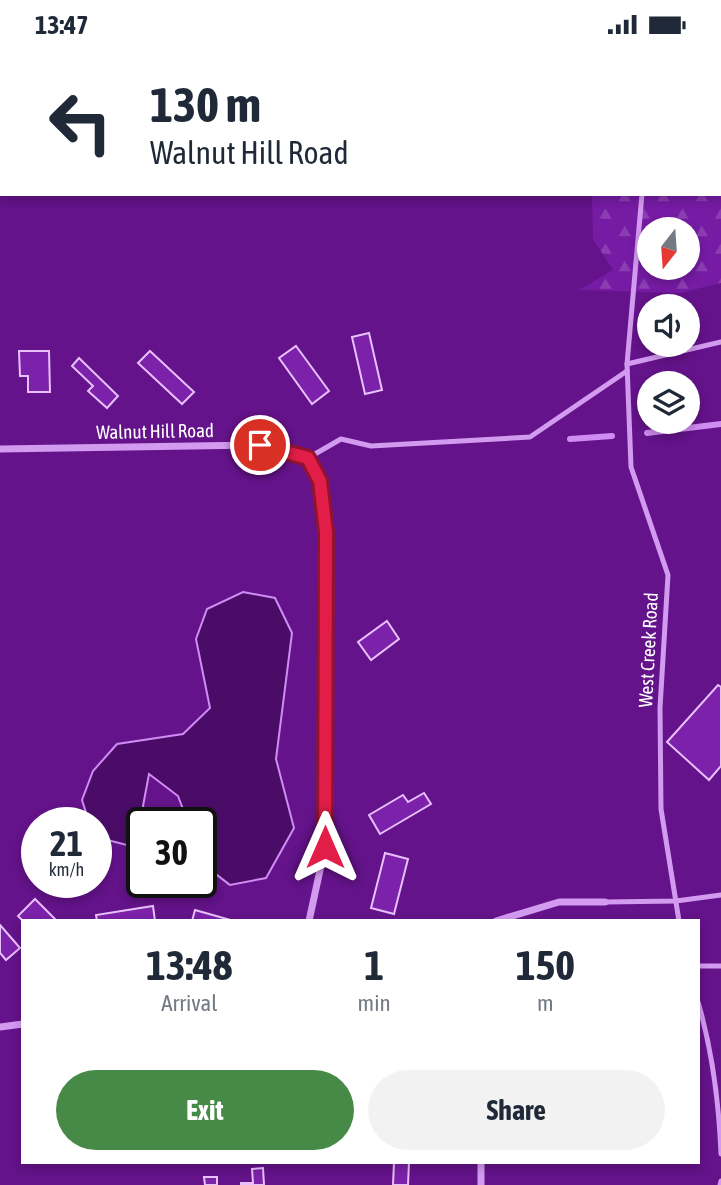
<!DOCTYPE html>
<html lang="en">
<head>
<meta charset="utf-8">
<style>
	:root { --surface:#fff; --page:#f2f2f3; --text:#1f2937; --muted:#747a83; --accent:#478947 }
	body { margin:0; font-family:"Asap Condensed",sans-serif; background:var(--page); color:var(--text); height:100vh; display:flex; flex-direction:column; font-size:26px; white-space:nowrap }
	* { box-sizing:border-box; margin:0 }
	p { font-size:23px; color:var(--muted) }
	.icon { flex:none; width:38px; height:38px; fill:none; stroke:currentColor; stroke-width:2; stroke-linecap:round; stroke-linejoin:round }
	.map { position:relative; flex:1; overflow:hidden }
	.panel { position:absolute; left:21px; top:870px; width:679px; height:245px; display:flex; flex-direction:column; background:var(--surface); border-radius:0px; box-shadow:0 4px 10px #0003 }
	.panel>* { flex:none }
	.top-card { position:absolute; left:0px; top:0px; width:721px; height:147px; box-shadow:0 4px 10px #0003; background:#fff; color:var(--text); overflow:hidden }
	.needle { width:46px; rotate:197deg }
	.fabs { position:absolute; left:637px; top:168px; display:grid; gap:14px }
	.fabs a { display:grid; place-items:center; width:63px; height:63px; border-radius:50%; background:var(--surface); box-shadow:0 4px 10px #0003; font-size:35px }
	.speed { position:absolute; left:21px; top:758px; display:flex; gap:14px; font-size:35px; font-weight:700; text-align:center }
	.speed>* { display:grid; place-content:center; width:91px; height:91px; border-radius:50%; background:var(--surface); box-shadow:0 4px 10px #0003; line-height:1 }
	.speed small { font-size:18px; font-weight:400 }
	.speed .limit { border:4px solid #111; border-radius:10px; background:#fff; color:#111 }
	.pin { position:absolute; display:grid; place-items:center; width:60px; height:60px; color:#fff; margin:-30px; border:4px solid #fff; border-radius:50%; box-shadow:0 2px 7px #0007 }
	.me { position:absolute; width:77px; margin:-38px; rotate:0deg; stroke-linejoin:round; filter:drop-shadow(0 0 5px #0008) }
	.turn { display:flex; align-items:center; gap:24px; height:147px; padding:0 35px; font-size:32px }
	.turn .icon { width:91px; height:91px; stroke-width:2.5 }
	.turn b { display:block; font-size:49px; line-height:60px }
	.eta { display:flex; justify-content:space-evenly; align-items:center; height:119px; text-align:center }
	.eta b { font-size:42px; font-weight:700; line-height:49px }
	.cta { display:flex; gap:14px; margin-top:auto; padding:14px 35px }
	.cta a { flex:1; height:80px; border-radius:42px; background:var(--accent); color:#fff; font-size:28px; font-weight:700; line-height:80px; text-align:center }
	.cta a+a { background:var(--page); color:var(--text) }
	.status { display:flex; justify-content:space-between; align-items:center; height:49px; padding:0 35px; background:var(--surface); direction:ltr }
	.status svg { height:19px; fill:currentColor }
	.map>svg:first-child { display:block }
	.forest { fill:url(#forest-firs); fill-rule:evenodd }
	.water { fill:#4a0c67; stroke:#cf8cf3; stroke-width:2 }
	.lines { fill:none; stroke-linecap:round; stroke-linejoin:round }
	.stream { stroke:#cf8cf3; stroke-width:6 }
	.building { fill:#7c21a9; stroke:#e8c1fc; stroke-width:2 }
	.service { stroke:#d39bf0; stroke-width:5 }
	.minor { stroke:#d39bf0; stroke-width:7 }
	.route-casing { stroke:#92132f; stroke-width:18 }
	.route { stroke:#e11d48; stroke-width:12 }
	.labels { text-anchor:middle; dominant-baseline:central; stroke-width:7; stroke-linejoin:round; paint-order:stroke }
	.street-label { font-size:19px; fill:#fff; stroke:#64138a }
</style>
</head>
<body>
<div class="status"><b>13:47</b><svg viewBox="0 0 49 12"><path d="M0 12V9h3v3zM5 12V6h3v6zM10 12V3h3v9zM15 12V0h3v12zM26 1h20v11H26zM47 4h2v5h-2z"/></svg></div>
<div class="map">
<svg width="721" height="1136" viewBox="0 0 721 1136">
	<defs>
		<pattern id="forest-firs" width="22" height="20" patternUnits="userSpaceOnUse" patternTransform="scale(1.75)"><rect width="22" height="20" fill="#761ba4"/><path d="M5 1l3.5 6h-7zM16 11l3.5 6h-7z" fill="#8b3db2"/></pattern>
	</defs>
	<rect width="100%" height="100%" fill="#64138a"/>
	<path class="forest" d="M605 0H721V234L680 244 579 241 613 221 593 190 592 145H719V2H605ZM649 180H688V219H649Z"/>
	<path class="water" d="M243 543 275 549 292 584 276 710 294 779 266 829 230 836C196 810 201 815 201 774L188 773 178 747 149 725 143 757 147 773 142 774V800L96 788V774L89 773 82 751 93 722 117 695 183 685 210 659 196 590 207 560Z"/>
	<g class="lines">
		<g class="stream">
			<polyline points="647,384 721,375"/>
			<polyline points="570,390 612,387"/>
		</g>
	</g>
	<g class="building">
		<polygon points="369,284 382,341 365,345 352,288"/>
		<polygon points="296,297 329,342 312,355 279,309"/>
		<polygon points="19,302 49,302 50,343 28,343 28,327 20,327"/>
		<polygon points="150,302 194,343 182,355 138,314"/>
		<polygon points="79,309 118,347 107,359 88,342 93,337 72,317"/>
		<polygon points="387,572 399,590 371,611 358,593"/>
		<polygon points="718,636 721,638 721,717 709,731 667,693"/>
		<polygon points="424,744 431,755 380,785 369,766 403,746 408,753"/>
		<polygon points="385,804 408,810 394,865 371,859"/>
		<polygon points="35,850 57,872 23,872 18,867"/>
		<polygon points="153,857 155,872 97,872 96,866"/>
		<polygon points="195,861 234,872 192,872"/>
		<polygon points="0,876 20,899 6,911 0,904"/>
		<polygon points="394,1113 409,1113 408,1136 393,1136"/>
		<polygon points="263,1119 264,1136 241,1136 241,1134 253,1134 252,1120"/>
		<polygon points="204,1128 217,1128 217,1136 205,1136"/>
	</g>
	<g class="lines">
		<g class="service">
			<polyline points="661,2 661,0"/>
			<polyline points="719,109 721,109"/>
			<polyline points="642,145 627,315 631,418 668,526 660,659 661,760 679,872"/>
			<polyline points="627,315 721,293"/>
			<polyline points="308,409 341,390 371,397 530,388 627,322"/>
			<polyline points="605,853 676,852 721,846"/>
			<polyline points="698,917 721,917"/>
			<path d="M698 953C712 1001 719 1055 721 1105"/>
			<polyline points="720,1136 721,1132"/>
		</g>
		<g class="minor">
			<polyline points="0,400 260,396 308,409 320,432 326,483 325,798 309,872"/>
			<polyline points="496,872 559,853 605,853"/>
			<polyline points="0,978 23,975"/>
			<polyline points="481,1113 481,1136"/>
		</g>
	</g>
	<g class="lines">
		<defs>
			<polyline id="route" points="260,396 308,409 320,432 326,483 325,798"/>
		</defs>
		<use href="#route" class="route-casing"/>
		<use href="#route" class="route"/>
	</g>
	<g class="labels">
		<g class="street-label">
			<text transform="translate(155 382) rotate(-1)">Walnut Hill Road</text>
			<text transform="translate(648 601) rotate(-87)">West Creek Road</text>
		</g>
	</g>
</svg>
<div class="fabs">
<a><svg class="needle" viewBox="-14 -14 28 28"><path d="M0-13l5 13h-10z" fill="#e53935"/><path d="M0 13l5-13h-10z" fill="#747a83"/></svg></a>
<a><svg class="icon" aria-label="sound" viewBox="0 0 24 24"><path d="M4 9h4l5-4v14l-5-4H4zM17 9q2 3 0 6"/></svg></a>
<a><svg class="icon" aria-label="layers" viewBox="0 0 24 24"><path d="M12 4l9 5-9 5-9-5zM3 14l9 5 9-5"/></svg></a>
</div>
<div class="speed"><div>21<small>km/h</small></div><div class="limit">30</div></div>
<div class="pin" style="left:260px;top:396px;background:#d93025"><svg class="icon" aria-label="arrive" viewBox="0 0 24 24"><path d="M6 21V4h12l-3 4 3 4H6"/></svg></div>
<svg class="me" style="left:325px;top:798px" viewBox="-20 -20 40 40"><path d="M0-17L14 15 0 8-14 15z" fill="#e11d48" stroke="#fff" stroke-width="4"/></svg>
<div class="top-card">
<div class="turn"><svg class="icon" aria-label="left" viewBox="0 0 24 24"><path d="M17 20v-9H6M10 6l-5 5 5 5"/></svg><div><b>130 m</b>Walnut Hill Road</div></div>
</div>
<section class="panel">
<div class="eta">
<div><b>13:48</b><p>Arrival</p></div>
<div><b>1</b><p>min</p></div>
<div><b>150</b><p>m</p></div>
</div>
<div class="cta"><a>Exit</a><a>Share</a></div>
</section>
</div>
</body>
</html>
